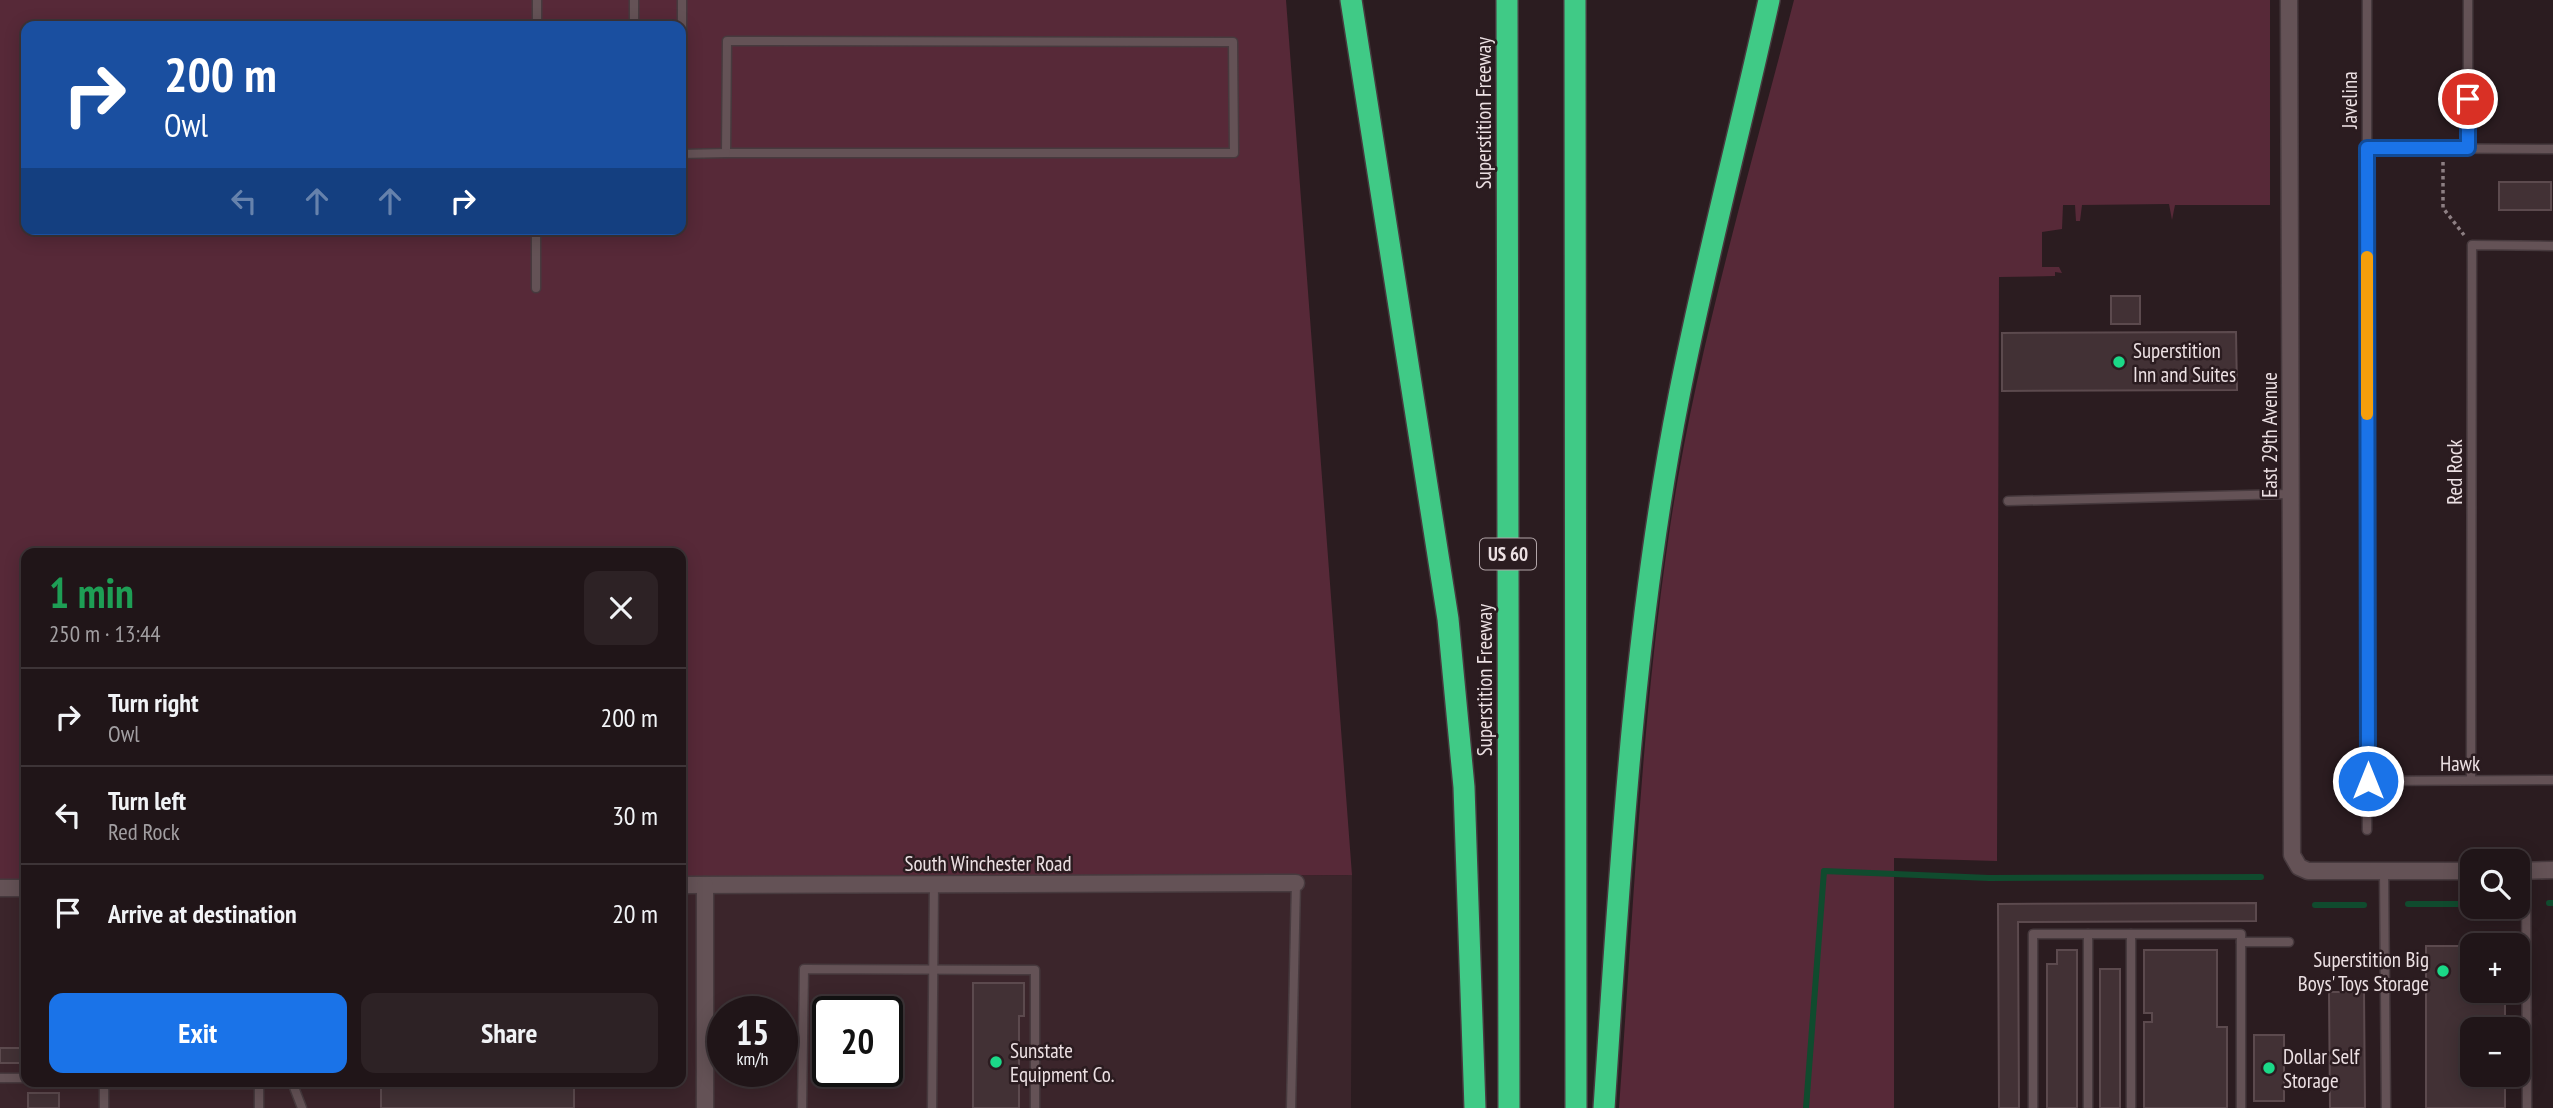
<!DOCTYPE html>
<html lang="en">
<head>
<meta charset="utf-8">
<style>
	:root { --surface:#201518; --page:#2d2225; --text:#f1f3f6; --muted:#a29fa2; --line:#3d3437; --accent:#1a73e8 }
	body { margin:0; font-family:"PT Sans Narrow",sans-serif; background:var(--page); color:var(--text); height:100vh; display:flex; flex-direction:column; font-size:26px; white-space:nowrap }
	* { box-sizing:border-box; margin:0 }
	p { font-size:23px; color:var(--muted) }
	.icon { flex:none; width:38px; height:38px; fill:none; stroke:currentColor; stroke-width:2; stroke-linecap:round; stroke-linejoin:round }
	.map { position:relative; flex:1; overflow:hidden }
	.drawer { position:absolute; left:21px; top:548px; width:665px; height:539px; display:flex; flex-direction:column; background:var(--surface); border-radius:14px; box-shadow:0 4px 18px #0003,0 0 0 2px var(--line) }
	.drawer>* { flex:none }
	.guide { position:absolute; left:21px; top:21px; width:665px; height:214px; border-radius:14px; box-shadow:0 4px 18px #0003,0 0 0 2px var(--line); background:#1a4fa0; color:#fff; overflow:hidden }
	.controls { position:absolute; left:2460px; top:849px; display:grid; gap:14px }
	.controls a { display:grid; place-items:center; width:70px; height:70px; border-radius:14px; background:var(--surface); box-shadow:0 4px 18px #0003,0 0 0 2px var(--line); font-size:35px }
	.speed { position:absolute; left:707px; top:996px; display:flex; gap:14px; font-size:35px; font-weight:700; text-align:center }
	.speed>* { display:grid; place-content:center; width:91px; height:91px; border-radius:50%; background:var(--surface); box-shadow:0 4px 18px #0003,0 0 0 2px var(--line); line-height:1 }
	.speed small { font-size:18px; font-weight:400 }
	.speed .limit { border:4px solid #111; border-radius:10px; background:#fff; color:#111 }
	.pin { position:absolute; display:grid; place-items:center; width:60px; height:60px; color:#fff; margin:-30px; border:4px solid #fff; border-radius:50%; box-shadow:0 2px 7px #0007 }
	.me { position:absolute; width:77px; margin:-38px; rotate:0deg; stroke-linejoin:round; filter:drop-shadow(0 0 5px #0008) }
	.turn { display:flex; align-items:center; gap:24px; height:147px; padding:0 28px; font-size:32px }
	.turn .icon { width:91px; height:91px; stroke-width:2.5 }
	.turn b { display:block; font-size:49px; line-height:60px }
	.lanes { display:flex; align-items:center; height:66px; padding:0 28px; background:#0003; justify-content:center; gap:35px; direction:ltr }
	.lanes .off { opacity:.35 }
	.round { display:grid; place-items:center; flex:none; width:74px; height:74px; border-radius:14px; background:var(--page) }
	.headline { display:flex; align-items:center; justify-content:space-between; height:119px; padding:0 28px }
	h1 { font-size:42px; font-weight:600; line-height:52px; color:#1e9e55 }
	.cta { display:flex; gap:14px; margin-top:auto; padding:14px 28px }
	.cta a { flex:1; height:80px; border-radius:14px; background:var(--accent); color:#fff; font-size:28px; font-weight:600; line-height:80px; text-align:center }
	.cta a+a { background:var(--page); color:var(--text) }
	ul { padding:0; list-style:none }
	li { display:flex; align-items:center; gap:21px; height:98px; padding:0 28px; border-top:2px solid var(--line) }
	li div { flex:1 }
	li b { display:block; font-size:26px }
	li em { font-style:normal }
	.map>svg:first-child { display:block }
	.built { fill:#3b252b; fill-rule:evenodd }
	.green { fill:#572938; fill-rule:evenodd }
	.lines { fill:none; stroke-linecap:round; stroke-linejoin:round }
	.stream { stroke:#104b2e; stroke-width:6 }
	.building { fill:#423135; stroke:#5c4a4e; stroke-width:2 }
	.lane-casing { stroke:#473a3e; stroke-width:11 }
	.street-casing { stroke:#473a3e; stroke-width:19 }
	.highway-casing { stroke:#473a3e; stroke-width:24 }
	.path { stroke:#8d7f83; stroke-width:3.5; stroke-dasharray:3.5 3.5; stroke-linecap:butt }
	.lane { stroke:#645256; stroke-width:8 }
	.street { stroke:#645256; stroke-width:16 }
	.highway { stroke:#40ca86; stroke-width:21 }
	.route-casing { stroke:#114b97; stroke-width:18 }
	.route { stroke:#1a73e8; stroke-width:12 }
	.slow { stroke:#f59e0b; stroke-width:12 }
	.poi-dot { fill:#1bd988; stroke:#2b1c20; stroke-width:2.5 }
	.labels { text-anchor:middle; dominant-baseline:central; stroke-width:5; stroke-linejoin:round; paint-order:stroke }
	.shield { fill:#2b1c20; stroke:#b2a5a8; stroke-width:2 }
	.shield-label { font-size:19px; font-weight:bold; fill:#ece0e3 }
	.street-label { font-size:21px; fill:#ece0e3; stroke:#2b1c20 }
	.poi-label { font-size:21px; fill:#ece0e3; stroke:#2b1c20; text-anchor:start }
</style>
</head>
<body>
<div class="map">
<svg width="2553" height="1108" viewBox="0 0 2553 1108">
	<rect width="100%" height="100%" fill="#2b1c20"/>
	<path class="built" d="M1352 875 1351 1108H0V890H26V1082H681V882ZM723 1012H782V1071H723ZM828 1012H887V1071H828Z"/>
	<g class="green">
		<path d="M0 0H1286L1352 875 681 879V553H26V884H0ZM26 26H681V229H26Z"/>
		<path d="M1794 0H2270V205H2175L2172 220 2169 204 2082 205 2080 221H2076L2075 205H2063L2062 229 2042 232V267H2059L2062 273 2055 272V276L1999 277 1997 861 1894 858V1108H1619C1633 917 1641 724 1669 534 1695 355 1749 175 1794 0Z"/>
	</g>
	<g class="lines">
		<g class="stream">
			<polyline points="2549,903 2553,903"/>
			<polyline points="2408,904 2473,904"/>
			<polyline points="2315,905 2364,905"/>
			<polyline points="1806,1108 1824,871 1989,878 2261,877"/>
		</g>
	</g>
	<g class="building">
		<rect x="2499" y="182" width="52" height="28"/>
		<rect x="2111" y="296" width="29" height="28"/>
		<polygon points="2236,332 2237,390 2002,391 2002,333"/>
		<polygon points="2256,903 2256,921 2018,922 2019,1108 1999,1108 1998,904"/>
		<polygon points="2426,946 2473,946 2473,990 2505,990 2505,1029 2473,1029 2473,1074 2505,1074 2505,1108 2426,1108"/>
		<polygon points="2057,950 2077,950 2077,1108 2047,1108 2047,964 2057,964"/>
		<polygon points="2144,950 2217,950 2217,1027 2227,1027 2227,1108 2144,1108 2144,1022 2152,1022 2152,1013 2144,1013"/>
		<polygon points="22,958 26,958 26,1063 0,1063 0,1048 22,1048"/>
		<rect x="2100" y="969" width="20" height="139"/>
		<polygon points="973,983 1024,983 1024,1016 1019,1016 1019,1108 973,1108"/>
		<polygon points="2329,992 2364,992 2365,1108 2330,1108"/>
		<rect x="2254" y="1035" width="30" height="66"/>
		<rect x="381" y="1082" width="193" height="26"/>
		<rect x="28" y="1093" width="31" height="15"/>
	</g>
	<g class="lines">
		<defs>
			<g id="lane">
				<polyline points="634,0 634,26"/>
				<polyline points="682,0 682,154"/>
				<polyline points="537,26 537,0"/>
				<polygon points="727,41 1233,42 1234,153 726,153"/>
				<polyline points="2367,148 2553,149"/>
				<polyline points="2468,148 2468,0"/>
				<polyline points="681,154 726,153"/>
				<polyline points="536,229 536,288"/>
				<polyline points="2008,501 2290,494"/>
				<polyline points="2471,780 2472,245 2553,246"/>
				<polyline points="2368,781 2553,780"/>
				<polyline points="2367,830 2367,0"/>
				<polyline points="2384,871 2386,1108"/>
				<polyline points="2526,871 2527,1108"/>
				<polyline points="2088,934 2088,1108"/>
				<polyline points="2131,934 2131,1108"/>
				<polyline points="2241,942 2289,942"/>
				<polyline points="0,1078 26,1078"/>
				<polyline points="104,1082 104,1108"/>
				<polyline points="259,1082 259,1108"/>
				<polyline points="292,1082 302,1108"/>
				<polyline points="104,1084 259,1084"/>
				<polyline points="802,1108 804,969 1035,970 1035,1108"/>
				<polyline points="932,1108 934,884"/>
				<polyline points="1291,1108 1296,883"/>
				<polyline points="2033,1108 2033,934 2241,934 2241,1108"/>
			</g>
			<g id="street">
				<polyline points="2289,0 2292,855 2299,867 2308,871 2473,871"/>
				<polyline points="2518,871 2553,870"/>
				<polyline points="681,885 1296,883"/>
				<polyline points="705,885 705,1108"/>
				<polyline points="0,888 26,888"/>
			</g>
			<g id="highway">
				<polyline points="1351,0 1448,619 1464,787 1475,1108"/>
				<polyline points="1507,0 1509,1108"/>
				<polyline points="1575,0 1576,1108"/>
				<path d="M1604 1108C1620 870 1633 630 1679 396 1705 263 1740 132 1769 0"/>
			</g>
		</defs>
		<use href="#lane" class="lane-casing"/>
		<use href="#street" class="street-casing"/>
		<use href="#highway" class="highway-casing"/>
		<polyline class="path" points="2443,162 2443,208 2464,235"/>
		<use href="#lane" class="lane"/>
		<use href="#street" class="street"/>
		<use href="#highway" class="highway"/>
	</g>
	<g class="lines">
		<defs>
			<polyline id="route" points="2368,781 2367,148 2468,148 2468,99"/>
		</defs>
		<use href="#route" class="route-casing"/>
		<use href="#route" class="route"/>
		<polyline class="slow" points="2367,257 2367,414"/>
	</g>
	<g class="poi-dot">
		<circle cx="2119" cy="362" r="7"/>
		<circle cx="2443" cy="971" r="7"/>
		<circle cx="996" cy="1062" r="7"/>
		<circle cx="2269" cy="1068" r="7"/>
	</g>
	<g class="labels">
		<rect class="shield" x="1480" y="538.5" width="56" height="31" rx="5"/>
		<g class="shield-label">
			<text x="1508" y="554">US 60</text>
		</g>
		<g class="street-label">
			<text transform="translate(2349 100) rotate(-90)">Javelina</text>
			<text transform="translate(1483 113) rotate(-90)">Superstition Freeway</text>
			<text transform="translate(2269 435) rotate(-90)">East 29th Avenue</text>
			<text transform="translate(2454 472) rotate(-90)">Red Rock</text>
			<text transform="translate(1484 680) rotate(-90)">Superstition Freeway</text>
			<text x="2460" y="763">Hawk</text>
			<text x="988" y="863">South Winchester Road</text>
		</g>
		<g class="poi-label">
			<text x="2133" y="350">Superstition<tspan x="2133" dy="24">Inn and Suites</tspan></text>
			<text x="2429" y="959" text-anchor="end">Superstition Big<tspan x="2429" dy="24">Boys' Toys Storage</tspan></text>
			<text x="1010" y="1050">Sunstate<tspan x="1010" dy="24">Equipment Co.</tspan></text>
			<text x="2283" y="1056">Dollar Self<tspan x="2283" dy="24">Storage</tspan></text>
		</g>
	</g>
</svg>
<div class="controls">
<a><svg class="icon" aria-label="search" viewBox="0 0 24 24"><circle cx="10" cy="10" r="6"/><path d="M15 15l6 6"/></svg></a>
<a>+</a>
<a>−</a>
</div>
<div class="speed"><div>15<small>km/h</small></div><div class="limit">20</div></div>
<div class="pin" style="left:2468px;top:99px;background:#d93025"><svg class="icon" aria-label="arrive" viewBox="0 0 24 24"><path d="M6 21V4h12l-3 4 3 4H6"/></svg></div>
<svg class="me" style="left:2368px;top:781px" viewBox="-20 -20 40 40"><circle r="17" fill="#1a73e8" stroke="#fff" stroke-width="3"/><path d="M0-11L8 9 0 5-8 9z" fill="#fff"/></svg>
<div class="guide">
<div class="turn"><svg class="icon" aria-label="right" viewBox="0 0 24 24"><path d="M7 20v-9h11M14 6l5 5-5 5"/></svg><div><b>200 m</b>Owl</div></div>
<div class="lanes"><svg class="icon off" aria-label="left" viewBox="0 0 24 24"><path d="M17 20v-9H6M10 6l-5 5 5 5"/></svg><svg class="icon off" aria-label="ahead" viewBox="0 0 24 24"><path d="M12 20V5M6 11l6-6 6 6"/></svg><svg class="icon off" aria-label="ahead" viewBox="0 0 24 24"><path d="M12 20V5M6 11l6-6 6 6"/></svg><svg class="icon" aria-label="right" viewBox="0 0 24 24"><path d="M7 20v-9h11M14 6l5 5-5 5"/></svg></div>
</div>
<section class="drawer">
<div class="headline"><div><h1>1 min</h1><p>250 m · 13:44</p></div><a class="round"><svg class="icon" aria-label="close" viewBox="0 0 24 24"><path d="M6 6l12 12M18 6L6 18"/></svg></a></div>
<ul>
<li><svg class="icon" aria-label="right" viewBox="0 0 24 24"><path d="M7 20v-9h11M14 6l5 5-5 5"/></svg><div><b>Turn right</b><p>Owl</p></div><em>200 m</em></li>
<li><svg class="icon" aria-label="left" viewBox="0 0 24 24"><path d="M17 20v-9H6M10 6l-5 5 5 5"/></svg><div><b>Turn left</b><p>Red Rock</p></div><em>30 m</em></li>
<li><svg class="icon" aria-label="arrive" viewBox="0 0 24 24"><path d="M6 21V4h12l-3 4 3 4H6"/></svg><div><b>Arrive at destination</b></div><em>20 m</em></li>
</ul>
<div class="cta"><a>Exit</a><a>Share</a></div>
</section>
</div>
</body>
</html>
